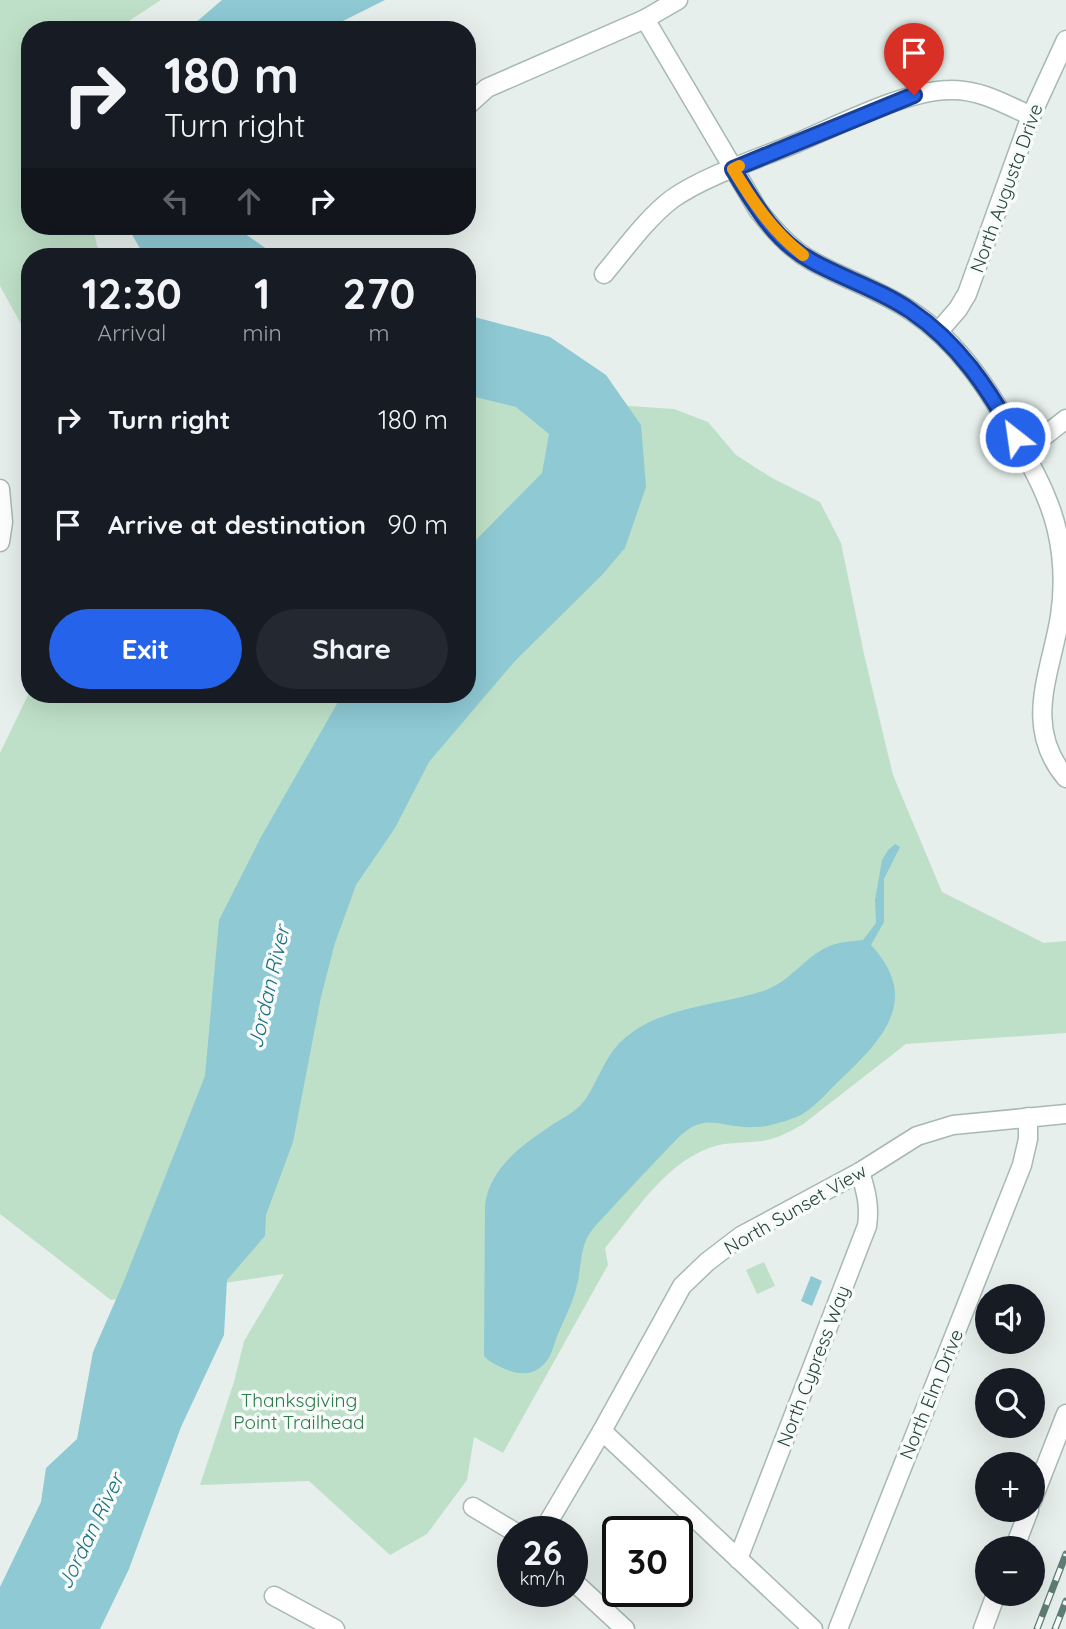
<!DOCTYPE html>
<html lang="en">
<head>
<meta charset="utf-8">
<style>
	:root { --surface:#171b24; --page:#242831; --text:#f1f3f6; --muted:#9ea1a6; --accent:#2563eb }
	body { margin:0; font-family:Quicksand,sans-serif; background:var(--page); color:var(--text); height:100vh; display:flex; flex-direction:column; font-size:26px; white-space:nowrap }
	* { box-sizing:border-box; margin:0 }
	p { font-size:23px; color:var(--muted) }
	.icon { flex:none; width:38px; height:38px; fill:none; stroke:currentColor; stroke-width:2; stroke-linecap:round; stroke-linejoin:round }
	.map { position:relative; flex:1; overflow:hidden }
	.drawer { position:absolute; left:21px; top:248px; width:455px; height:455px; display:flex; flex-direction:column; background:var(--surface); border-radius:28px; box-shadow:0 7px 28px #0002 }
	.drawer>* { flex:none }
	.guide { position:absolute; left:21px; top:21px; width:455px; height:214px; border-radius:28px; box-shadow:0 7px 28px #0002; background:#171b24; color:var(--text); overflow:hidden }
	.controls { position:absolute; left:975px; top:1284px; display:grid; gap:14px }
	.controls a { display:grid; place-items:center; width:70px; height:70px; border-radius:50%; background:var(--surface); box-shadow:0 7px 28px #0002; font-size:35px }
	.speed { position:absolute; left:497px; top:1516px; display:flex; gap:14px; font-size:35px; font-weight:700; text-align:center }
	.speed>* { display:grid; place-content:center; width:91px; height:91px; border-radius:50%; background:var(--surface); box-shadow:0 7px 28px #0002; line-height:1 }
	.speed small { font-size:18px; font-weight:400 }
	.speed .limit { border:4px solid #111; border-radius:10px; background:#fff; color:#111 }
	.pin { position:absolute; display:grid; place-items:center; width:60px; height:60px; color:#fff; margin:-72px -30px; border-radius:50% 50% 50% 0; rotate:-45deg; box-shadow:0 0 7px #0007 }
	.pin .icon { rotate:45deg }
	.me { position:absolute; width:77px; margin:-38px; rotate:330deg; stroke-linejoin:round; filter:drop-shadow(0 0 5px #0008) }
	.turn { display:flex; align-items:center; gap:24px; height:147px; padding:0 28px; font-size:32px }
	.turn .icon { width:91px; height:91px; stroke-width:2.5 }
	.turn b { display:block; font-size:49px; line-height:60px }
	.lanes { display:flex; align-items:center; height:66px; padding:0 28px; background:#0003; justify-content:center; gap:35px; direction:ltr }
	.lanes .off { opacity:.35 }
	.eta { display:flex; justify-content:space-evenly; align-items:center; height:119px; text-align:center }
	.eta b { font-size:42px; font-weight:800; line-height:49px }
	.button { display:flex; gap:14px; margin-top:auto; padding:14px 28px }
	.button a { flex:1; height:80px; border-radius:42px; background:var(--accent); color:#fff; font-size:28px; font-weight:800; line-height:80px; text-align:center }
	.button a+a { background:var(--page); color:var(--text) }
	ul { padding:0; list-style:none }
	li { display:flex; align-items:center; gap:21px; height:105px; padding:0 28px }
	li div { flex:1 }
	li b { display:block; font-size:26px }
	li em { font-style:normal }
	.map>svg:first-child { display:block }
	.green { fill:#bfe0c8 }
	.water { fill:#8ec9d4 }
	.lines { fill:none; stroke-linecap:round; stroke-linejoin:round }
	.minor-casing { stroke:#a8b8b2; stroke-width:21 }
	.minor { stroke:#fff; stroke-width:18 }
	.rail-casing { stroke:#5f7d75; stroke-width:7 }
	.rail { stroke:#f7fbf9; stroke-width:4.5; stroke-dasharray:13; stroke-linecap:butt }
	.route-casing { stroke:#184099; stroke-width:18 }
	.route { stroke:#2563eb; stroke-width:12 }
	.slow { stroke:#f59e0b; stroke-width:12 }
	.labels { text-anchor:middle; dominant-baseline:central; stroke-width:7; stroke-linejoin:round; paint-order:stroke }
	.street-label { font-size:19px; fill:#24423a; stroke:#f7fbf9 }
	.park-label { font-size:19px; fill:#2d7a4b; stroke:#f7fbf9 }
	.water-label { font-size:21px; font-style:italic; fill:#1c6f80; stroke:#f7fbf9 }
</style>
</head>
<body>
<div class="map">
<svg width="1066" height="1629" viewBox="0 0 1066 1629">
	<rect width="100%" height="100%" fill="#e6efeb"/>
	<g class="green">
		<polygon points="0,0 161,0 115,30 30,30 30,226 93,226 97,246 105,257 30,257 30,340 0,286"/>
		<path d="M467 395 674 409 708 422 736 455 772 478 820 502 841 543 864 654 893 775 942 892 1044 943 1066 941V1033L906 1044 802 1125C789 1132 776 1139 762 1141 748 1143 733 1142 719 1145 668 1158 638 1209 605 1248L608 1265 503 1453 474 1437 467 1480 427 1534 390 1555 309 1481 200 1485 234 1382 244 1341 284 1274 111 1300 0 1214V753L30 691V695H467Z"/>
		<polygon points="764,1262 775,1286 757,1294 746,1270"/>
	</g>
	<g class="water">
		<polygon points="222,0 385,0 325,30 187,30"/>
		<polygon points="127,226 234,226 278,257 145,257"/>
		<polygon points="467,315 550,337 606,375 641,425 646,487 625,548 602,575 515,661 429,762 395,828 356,885 335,943 321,997 293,1142 266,1215 265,1236 227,1280 224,1335 181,1427 129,1569 100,1629 0,1629 0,1587 41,1502 46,1468 77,1439 93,1352 124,1281 205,1076 219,920 261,837 342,695 467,695 467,549 542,473 549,434 516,407 467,395"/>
		<path d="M895 844 900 847 884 879V922L871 945C921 999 884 1038 841 1079 828 1091 813 1110 797 1117 785 1121 769 1127 756 1127 716 1129 706 1108 673 1143 652 1165 631 1187 611 1209 603 1218 593 1227 587 1238 580 1252 581 1270 577 1285 573 1303 565 1317 558 1334 554 1343 552 1356 545 1363 528 1382 506 1371 488 1360L484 1356 485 1205C490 1166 525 1143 555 1123 565 1117 578 1110 585 1100 598 1081 606 1053 625 1038 663 1005 720 1006 766 990 791 981 807 954 832 945 842 942 852 941 863 940L876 923 875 900 882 860 888 850Z"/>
		<polygon points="811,1276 822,1281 812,1306 801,1301"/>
	</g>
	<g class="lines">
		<defs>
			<g id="minor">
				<path d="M645 19 758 210C773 229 790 249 812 261 844 279 880 290 911 311 961 344 991 393 1020 445 1029 462 1039 479 1046 497 1062 534 1066 577 1060 616 1051 673 1022 726 1066 778"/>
				<polyline points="467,106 487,88 645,19 678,0"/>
				<path d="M604 274C625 249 646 219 672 199 705 176 757 159 794 144 837 126 906 90 950 90 979 89 1005 104 1031 116"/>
				<polyline points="938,332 958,309 967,294 1031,116 1066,40"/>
				<polyline points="1024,452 1066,419"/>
				<polyline points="0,489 3,522 0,542"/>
				<polyline points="602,1431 813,1629"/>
				<polyline points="1032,1501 1066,1414"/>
				<polyline points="473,1507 513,1531"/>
				<polyline points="543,1531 602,1431 682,1286 707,1262 741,1236 860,1172 917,1136 953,1125 1066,1114"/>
				<polyline points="1014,1549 1029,1510"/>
				<path d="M738 1559 867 1226C870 1206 866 1191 860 1172"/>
				<polyline points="572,1580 625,1629"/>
				<polyline points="274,1596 335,1629"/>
				<polyline points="838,1629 1022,1165 1028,1139 1028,1117"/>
				<polyline points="983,1629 996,1594"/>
			</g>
		</defs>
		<use href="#minor" class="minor-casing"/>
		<use href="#minor" class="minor"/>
		<defs>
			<g id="rail">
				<polyline points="1037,1629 1066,1554"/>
				<polyline points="1055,1629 1066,1601"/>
			</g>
		</defs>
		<use href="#rail" class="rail-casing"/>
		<use href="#rail" class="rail"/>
	</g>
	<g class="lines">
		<defs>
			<path id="route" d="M914 95 733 169C754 204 775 241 812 261 844 279 881 290 911 311 958 343 988 388 1015 437"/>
		</defs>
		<use href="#route" class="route-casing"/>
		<use href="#route" class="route"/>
		<path class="slow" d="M739 166 733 169C753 202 772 231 803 255"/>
	</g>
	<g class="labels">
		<g class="street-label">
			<text transform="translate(1006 188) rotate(-70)">North Augusta Drive</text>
			<text transform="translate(795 1209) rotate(-30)">North Sunset View</text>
			<text transform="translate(813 1366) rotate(-69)">North Cypress Way</text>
			<text transform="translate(931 1394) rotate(-68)">North Elm Drive</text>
		</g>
		<g class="park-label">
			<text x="299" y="1400">Thanksgiving<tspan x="299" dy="22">Point Trailhead</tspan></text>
		</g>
		<g class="water-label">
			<text transform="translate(268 987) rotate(-77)">Jordan River</text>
			<text transform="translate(90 1531) rotate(-64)">Jordan River</text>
		</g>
	</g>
</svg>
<div class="controls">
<a><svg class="icon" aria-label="sound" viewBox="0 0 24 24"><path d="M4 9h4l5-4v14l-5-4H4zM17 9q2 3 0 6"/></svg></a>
<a><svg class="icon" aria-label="search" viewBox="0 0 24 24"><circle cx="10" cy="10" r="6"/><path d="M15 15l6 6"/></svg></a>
<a>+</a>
<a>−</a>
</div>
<div class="speed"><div>26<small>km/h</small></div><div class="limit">30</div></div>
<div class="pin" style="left:914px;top:95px;background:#d93025"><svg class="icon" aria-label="arrive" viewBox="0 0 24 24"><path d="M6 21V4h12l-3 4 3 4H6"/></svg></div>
<svg class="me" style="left:1015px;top:437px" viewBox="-20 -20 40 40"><circle r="17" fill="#2563eb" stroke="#fff" stroke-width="3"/><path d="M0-11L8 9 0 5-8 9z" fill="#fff"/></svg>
<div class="guide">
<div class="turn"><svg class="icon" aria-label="right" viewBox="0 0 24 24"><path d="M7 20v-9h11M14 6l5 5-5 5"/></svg><div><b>180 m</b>Turn right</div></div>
<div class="lanes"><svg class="icon off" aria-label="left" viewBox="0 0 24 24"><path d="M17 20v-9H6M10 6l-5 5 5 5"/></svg><svg class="icon off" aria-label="ahead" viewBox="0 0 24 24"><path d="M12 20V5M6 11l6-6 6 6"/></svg><svg class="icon" aria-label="right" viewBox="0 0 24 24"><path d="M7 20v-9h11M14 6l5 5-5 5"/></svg></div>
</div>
<section class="drawer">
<div class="eta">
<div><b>12:30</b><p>Arrival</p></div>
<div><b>1</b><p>min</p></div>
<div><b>270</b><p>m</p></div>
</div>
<ul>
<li><svg class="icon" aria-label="right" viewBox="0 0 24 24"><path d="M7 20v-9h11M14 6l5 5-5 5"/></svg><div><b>Turn right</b></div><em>180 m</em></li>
<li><svg class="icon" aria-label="arrive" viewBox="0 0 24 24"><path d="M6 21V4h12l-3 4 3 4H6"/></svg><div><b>Arrive at destination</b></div><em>90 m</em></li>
</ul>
<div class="button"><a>Exit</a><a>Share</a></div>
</section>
</div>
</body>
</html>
